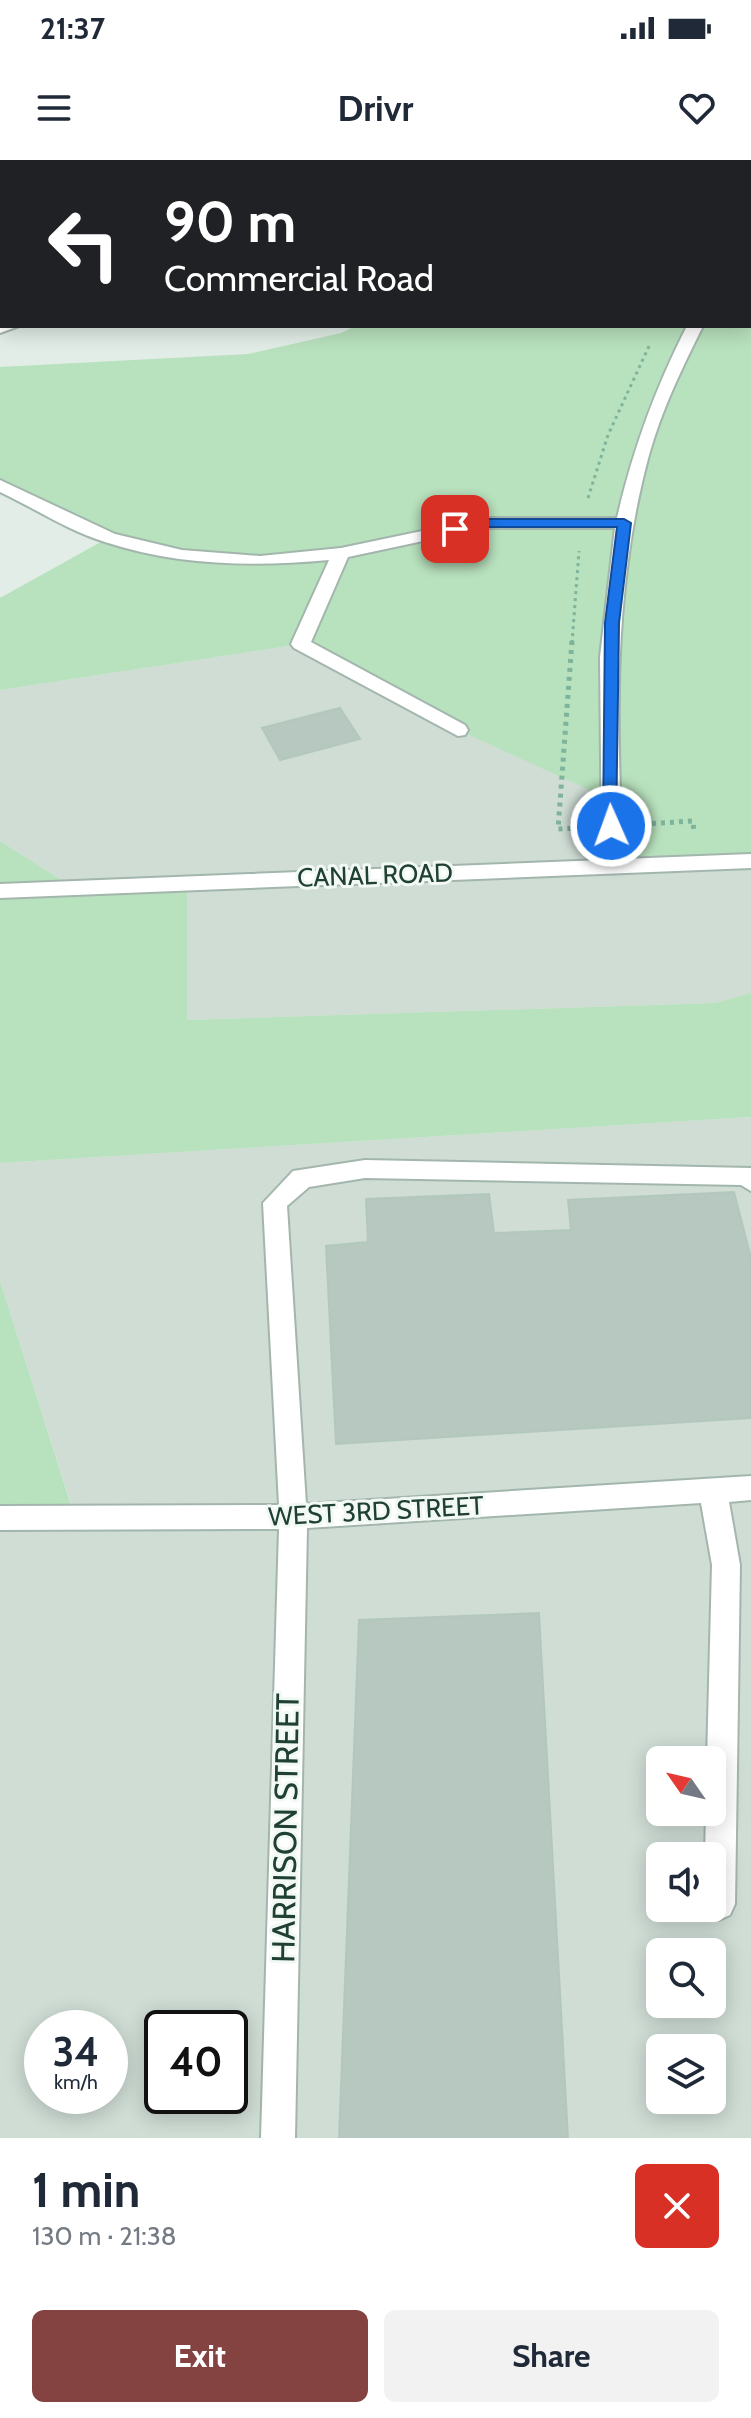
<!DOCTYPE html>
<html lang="en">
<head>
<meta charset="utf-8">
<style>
	:root { --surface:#fff; --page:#f2f2f3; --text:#1f2937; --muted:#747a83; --accent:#844341 }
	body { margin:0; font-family:Cabin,sans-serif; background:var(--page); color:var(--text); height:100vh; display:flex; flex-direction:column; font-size:30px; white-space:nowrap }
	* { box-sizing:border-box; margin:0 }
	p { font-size:26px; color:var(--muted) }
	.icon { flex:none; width:44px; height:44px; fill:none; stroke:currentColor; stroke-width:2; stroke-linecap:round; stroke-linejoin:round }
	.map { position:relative; height:1978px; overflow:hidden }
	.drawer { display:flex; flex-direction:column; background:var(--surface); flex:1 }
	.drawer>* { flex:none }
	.banner { position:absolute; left:0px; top:0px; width:752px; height:168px; box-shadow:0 4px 20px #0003; background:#202124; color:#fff; overflow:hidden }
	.needle { width:52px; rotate:304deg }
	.controls { position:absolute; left:646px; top:1586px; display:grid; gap:16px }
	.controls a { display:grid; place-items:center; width:80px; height:80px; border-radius:12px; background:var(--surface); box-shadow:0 4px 20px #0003; font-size:40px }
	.speed { position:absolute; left:24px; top:1850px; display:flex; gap:16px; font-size:40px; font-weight:700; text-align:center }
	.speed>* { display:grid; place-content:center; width:104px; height:104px; border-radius:50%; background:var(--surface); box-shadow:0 4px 20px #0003; line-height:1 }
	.speed small { font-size:20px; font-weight:400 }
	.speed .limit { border:4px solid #111; border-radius:12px; background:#fff; color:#111 }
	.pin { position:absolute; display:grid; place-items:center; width:68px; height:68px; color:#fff; margin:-34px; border-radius:16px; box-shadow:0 4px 12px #0006 }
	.me { position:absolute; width:88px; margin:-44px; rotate:358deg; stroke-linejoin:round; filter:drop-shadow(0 0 6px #0008) }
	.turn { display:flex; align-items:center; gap:28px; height:168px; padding:0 32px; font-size:36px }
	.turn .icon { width:104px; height:104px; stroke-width:2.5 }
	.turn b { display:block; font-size:56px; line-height:68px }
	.round { display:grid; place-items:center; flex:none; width:84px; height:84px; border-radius:12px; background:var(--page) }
	.summary { display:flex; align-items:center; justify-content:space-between; height:136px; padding:0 32px }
	h1 { font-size:48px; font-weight:800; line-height:60px }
	.action { display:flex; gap:16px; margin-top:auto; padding:16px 32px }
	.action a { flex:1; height:92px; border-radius:12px; background:var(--accent); color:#fff; font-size:32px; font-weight:800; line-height:92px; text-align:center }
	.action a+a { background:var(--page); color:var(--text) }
	.status { display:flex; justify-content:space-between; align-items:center; height:56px; padding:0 40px; background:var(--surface); direction:ltr }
	.status svg { height:22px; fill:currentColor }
	header { display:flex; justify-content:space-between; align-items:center; height:104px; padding:0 32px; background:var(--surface); font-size:36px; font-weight:800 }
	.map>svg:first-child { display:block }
	.built { fill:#cfddd5; fill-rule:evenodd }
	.green { fill:#b8e1bd }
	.building { fill:#b6c8bf; stroke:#b3c8bc; stroke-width:2 }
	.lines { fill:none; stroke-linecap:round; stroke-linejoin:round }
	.minor-casing { stroke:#a3b6ad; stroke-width:4 }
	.path-far1 { stroke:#7eb49c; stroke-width:3; stroke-dasharray:3 4; stroke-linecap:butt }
	.path { stroke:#7eb49c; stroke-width:5; stroke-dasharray:4 5; stroke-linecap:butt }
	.minor { fill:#fff; fill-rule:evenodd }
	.route { fill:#1a73e8; stroke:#114b97; stroke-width:2 }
	.labels { text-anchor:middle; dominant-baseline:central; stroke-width:6; stroke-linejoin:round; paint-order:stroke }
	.street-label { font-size:26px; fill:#1f4033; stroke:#f2f9f5 }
	.near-street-label { font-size:32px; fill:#1f4033; stroke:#f2f9f5 }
</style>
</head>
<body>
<div class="status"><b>21:37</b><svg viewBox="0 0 49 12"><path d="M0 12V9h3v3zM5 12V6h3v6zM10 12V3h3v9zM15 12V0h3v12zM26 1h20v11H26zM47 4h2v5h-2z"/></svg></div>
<header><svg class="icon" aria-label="menu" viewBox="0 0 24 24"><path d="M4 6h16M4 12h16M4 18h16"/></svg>Drivr<svg class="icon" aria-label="heart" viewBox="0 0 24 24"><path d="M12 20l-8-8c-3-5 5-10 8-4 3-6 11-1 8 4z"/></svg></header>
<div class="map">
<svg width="751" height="1978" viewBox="0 0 751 1978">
	<rect width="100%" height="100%" fill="#e1ede6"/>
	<g class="built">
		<polygon points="301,484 458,570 751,701 751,833 715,843 186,860 74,728 0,681 0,530"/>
		<path d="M751 957V1978H0V1358L75 1357 0 1121V1003ZM660 1600H712V1652H660ZM660 1696H712V1748H660ZM660 1792H712V1844H660ZM42 1868H110V1936H42ZM162 1868H230V1936H162ZM660 1888H712V1940H660Z"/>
	</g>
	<g class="green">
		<polygon points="0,0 292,0 2,2 0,60"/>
		<polygon points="627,0 751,0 751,701 613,705 609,639 458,570 301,484 0,530 0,438 108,378 0,325 0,207 248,194 341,173 355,166 750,166 750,2 624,2"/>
		<polygon points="0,681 74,728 187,723 187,860 715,843 751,833 751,957 0,1003"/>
		<polygon points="0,1121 75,1358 0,1358"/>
	</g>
	<g class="building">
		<polygon points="340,548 360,579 280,600 262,568"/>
		<polygon points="734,1032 751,1098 751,1258 336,1284 326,1086 368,1082 366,1039 489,1034 494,1073 571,1070 568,1040"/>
		<polygon points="539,1453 568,1978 339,1978 359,1460"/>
	</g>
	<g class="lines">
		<defs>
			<g id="minor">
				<polygon points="404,0 427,0 403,2"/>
				<rect x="558" y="0" width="14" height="2"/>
				<polygon points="751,79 751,89 750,90 750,80"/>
				<polygon points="2,85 2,95 0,96 0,86"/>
				<polygon points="0,163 2,166 19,166 0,173"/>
				<path d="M687 166H703C682 208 662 249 649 295 613 427 616 563 623 699L751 694V708L0 738V724L602 700 600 497 615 368H484L348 397 311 482 465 565 468 570 465 575 458 576 294 488 291 484 329 400C253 407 179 406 105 382 69 371 34 348 0 332V320L115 374 182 390 260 396 341 388 484 358H617C633 289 655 229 687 166Z"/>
				<polygon points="365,1000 751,1008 751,1031 741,1025 365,1018 309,1027 287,1046 306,1344 751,1316 751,1340 729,1342 740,1405 735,1744 730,1755 719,1760 708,1755 705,1748 712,1748 712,1696 705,1696 706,1652 712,1652 712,1600 707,1600 712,1405 701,1343 307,1368 295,1978 261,1978 279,1369 0,1370 0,1346 279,1345 263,1043 293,1011"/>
			</g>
		</defs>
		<use href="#minor" class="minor-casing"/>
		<g class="path-far1">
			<polyline points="588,338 608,275 650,184"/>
			<polyline points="572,483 579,391"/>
		</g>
		<g class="path">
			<polyline points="572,481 558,669 581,668"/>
			<polyline points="643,664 693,661 694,673"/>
		</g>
		<use href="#minor" class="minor"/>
	</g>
	<polygon class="route" points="484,359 624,359 631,363 619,463 616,670 605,670 603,666 605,463 617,367 484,367 455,373 448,369"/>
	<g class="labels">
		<g class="street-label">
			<text transform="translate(375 715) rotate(-2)">CANAL ROAD</text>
			<text transform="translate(376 1351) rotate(-3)">WEST 3RD STREET</text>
		</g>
		<g class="near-street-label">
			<text transform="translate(285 1668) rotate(-89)">HARRISON STREET</text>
		</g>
	</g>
</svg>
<div class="controls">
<a><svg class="needle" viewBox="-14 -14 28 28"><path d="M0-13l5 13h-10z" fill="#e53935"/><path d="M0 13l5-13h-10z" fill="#747a83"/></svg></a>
<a><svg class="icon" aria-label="sound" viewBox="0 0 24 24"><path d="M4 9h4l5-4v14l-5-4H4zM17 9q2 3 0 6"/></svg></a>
<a><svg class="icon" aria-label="search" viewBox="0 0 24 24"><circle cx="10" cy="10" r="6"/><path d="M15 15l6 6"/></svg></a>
<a><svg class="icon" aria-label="layers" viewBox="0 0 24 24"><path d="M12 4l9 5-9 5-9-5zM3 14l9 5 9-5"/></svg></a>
</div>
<div class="speed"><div>34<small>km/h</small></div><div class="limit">40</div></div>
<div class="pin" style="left:455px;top:369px;background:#d93025"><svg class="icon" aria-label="arrive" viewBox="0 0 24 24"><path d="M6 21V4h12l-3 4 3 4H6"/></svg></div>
<svg class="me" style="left:611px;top:666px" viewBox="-20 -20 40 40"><circle r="17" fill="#1a73e8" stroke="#fff" stroke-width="3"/><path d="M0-11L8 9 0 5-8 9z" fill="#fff"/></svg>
<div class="banner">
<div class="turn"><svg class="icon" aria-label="left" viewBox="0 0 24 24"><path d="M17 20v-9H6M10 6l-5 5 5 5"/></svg><div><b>90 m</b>Commercial Road</div></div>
</div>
</div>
<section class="drawer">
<div class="summary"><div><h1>1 min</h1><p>130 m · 21:38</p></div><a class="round" style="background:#d93025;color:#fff"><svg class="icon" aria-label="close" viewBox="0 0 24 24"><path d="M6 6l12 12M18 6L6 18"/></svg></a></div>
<div class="action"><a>Exit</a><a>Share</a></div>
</section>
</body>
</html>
